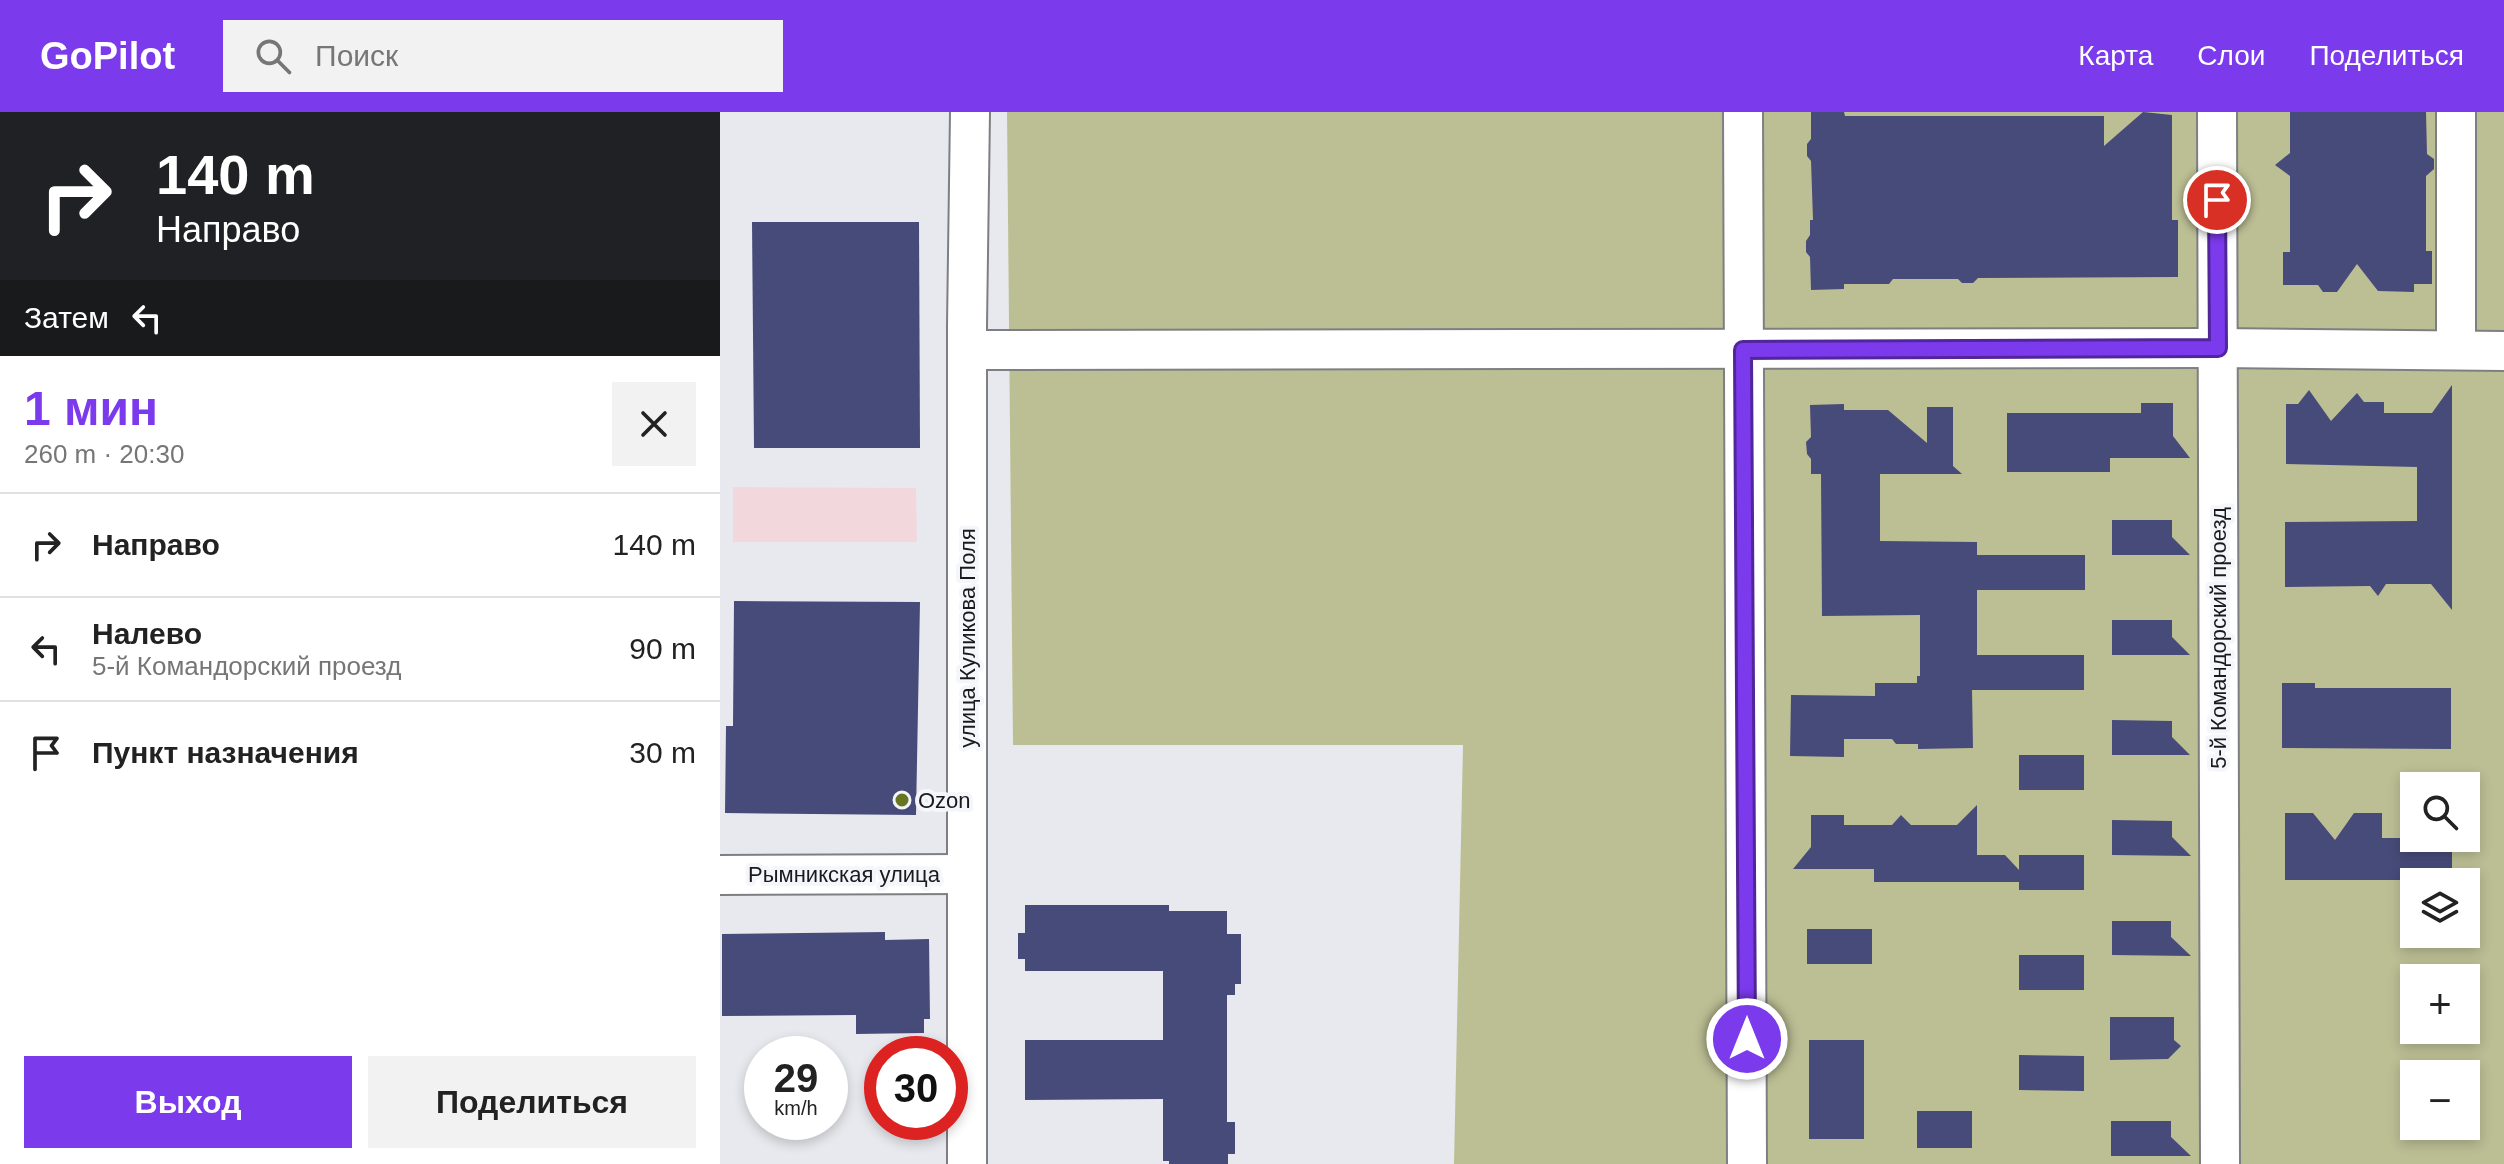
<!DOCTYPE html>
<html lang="ru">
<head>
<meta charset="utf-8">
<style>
	:root { --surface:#fff; --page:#f2f2f2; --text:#222; --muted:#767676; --line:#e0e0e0; --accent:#7c3aed }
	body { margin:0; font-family:Helvetica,sans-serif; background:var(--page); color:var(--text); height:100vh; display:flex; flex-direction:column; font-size:30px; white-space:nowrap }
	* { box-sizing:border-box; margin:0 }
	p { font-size:26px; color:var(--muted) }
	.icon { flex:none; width:44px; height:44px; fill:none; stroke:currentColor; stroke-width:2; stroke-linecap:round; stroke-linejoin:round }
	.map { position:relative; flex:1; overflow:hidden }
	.side { display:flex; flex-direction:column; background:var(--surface); width:720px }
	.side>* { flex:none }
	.banner { background:#202124; color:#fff; overflow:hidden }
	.fabs { position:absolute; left:1680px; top:660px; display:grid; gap:16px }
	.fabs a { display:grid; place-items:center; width:80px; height:80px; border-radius:0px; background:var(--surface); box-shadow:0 4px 12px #0003; font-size:40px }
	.speed { position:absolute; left:24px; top:924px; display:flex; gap:16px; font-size:40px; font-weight:700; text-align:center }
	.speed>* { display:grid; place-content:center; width:104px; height:104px; border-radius:50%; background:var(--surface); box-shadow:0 4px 12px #0003; line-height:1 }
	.speed small { font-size:20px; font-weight:400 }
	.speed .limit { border:12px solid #d22; background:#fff; color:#111 }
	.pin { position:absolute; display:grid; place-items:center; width:68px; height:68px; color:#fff; margin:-34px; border:4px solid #fff; border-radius:50%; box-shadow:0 2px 8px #0007 }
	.me { position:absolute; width:88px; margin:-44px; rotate:0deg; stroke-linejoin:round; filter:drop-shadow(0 0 6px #0008) }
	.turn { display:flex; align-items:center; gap:28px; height:168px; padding:0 24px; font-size:36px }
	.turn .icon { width:104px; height:104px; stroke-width:2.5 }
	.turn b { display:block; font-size:56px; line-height:68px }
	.then { display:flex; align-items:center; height:76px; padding:0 24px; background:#0003; gap:16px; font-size:30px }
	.round { display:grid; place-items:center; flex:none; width:84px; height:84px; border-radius:0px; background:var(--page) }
	.head { display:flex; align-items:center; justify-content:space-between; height:136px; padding:0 24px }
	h1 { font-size:48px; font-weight:700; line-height:60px; color:var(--accent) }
	.action { display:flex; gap:16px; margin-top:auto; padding:16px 24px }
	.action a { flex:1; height:92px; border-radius:0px; background:var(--accent); color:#fff; font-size:32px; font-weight:700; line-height:92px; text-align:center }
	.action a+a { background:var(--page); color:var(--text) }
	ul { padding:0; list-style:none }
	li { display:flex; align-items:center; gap:24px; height:104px; padding:0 24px; border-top:2px solid var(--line) }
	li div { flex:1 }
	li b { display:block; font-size:30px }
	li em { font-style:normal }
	header { display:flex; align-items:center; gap:48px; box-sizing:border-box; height:112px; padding:0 40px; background:var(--accent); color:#fff }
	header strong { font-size:38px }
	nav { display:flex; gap:44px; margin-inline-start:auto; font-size:28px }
	.search { width:560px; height:72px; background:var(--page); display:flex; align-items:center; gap:20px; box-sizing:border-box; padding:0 28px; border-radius:0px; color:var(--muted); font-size:30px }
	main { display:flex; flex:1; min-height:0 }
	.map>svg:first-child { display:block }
	.industrial { fill:#f2d8dd }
	.green { fill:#bcbf94; fill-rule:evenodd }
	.building { fill:#474b79 }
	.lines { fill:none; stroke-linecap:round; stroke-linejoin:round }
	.minor-casing { stroke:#7e7f83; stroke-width:42 }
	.minor { stroke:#fff; stroke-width:38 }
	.route-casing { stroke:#51269a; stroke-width:20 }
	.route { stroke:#7c3aed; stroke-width:14 }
	.poi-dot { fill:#687521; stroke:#f5f6fc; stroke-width:3 }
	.labels { text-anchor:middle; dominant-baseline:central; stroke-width:8; stroke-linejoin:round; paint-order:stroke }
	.street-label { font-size:22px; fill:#1a1a1c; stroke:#f5f6fc }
	.poi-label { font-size:22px; fill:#1a1a1c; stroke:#f5f6fc; text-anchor:start }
</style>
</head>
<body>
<header>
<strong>GoPilot</strong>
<div class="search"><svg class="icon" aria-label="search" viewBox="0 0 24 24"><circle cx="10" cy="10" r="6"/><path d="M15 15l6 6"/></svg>Поиск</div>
<nav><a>Карта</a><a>Слои</a><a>Поделиться</a></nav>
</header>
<main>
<section class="side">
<div class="banner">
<div class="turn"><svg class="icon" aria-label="right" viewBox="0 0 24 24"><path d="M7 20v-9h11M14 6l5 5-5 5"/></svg><div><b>140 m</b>Направо</div></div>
<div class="then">Затем<svg class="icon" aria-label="left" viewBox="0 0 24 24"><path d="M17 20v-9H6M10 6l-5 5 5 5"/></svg></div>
</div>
<div class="head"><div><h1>1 мин</h1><p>260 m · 20:30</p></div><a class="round"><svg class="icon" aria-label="close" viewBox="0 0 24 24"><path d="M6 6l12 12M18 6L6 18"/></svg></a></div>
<ul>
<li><svg class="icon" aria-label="right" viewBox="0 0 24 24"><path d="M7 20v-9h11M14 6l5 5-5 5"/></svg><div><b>Направо</b></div><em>140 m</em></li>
<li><svg class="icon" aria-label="left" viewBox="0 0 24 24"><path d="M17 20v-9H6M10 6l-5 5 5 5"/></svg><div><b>Налево</b><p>5-й Командорский проезд</p></div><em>90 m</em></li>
<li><svg class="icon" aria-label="arrive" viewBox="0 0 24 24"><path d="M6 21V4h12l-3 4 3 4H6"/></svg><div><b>Пункт назначения</b></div><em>30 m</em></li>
</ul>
<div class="action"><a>Выход</a><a>Поделиться</a></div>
</section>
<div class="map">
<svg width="1784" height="1052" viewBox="0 0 1784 1052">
	<rect width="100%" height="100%" fill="#e8e9ee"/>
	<polygon class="industrial" points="13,375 196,376 197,430 13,430"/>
	<path class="green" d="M287 0H1784V1052H734L743 633H293ZM1694 674H1746V726H1694ZM1694 770H1746V822H1694ZM1694 866H1746V918H1694ZM1694 962H1746V1014H1694Z"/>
	<g class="building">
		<polygon points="1091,0 1124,0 1125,4 1384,4 1384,34 1423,0 1452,3 1452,108 1458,108 1458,165 1258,166 1253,171 1242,171 1238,167 1173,167 1169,172 1124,172 1124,177 1091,178 1090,145 1086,140 1086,129 1090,123 1090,108 1093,108 1091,49 1087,44 1087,32 1091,27"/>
		<polygon points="1570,0 1706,0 1707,42 1714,47 1714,57 1706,64 1706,139 1712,139 1712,172 1694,172 1694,180 1658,179 1637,152 1617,180 1603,180 1598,173 1563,173 1563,140 1570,140 1570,64 1555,53 1570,41"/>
		<polygon points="32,110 199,110 200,336 34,336"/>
		<polygon points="1732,273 1732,498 1711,472 1666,472 1658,484 1650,474 1565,475 1565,410 1697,409 1697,355 1566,352 1566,292 1578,292 1589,278 1611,309 1637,281 1644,290 1664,290 1664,301 1712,301"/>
		<polygon points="1421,291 1453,291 1453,324 1470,346 1390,346 1390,360 1287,360 1287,301 1421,301"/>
		<polygon points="1124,292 1124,298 1168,298 1207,331 1207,295 1233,295 1233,354 1242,362 1160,362 1160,429 1257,430 1257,443 1365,443 1365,478 1257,478 1257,543 1364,543 1364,578 1252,578 1253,636 1198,637 1198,632 1176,632 1172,627 1124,627 1124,645 1070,644 1071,583 1155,584 1155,571 1197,571 1197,564 1200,564 1200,503 1102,504 1101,362 1091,362 1091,347 1087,342 1086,330 1091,325 1090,293"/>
		<polygon points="1392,408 1452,408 1452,425 1470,443 1392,443"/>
		<polygon points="14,489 200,490 196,703 5,701 6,614 13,614"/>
		<polygon points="1392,508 1452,508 1452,525 1470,543 1392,543"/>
		<polygon points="1562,571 1595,571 1595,576 1731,576 1731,637 1562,636"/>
		<polygon points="1392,608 1452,609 1452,625 1470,643 1392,643"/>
		<rect x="1299" y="643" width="65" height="35"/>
		<polygon points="1257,693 1257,743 1285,743 1299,758 1299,743 1364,743 1364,778 1299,778 1299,770 1154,770 1154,757 1073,757 1091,735 1091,703 1124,703 1124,713 1172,713 1181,703 1191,713 1237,713"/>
		<polygon points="1565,701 1593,701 1615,728 1634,701 1662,701 1662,726 1732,726 1732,768 1565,768"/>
		<polygon points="1392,708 1452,709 1452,725 1471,744 1392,743"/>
		<polygon points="305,793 449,793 449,799 507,799 507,822 521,822 521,872 515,872 515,883 507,883 507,1010 515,1010 515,1042 508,1042 508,1052 449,1052 449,1049 443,1049 443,987 305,988 305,928 443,928 443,859 305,859 305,847 298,847 298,821 305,821"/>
		<polygon points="1392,809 1451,809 1451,825 1471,844 1392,843"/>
		<rect x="1087" y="817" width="65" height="35"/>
		<polygon points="165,820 165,828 209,827 210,907 204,907 204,921 136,922 136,903 2,904 2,822"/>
		<rect x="1299" y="843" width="65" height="35"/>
		<polygon points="1390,905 1454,905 1454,928 1461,934 1448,947 1390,948"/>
		<rect x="1089" y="928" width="55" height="99"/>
		<polygon points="1299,943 1364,944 1364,979 1299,978"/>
		<rect x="1197" y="999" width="55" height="37"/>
		<polygon points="1391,1009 1451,1009 1451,1025 1471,1044 1391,1044"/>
	</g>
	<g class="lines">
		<defs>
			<g id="minor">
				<polyline points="1023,0 1027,1052"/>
				<polyline points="1497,0 1500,1052"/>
				<polyline points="247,238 1498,236 1784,239"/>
				<polyline points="1736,238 1736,0"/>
				<polyline points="0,763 247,762"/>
				<polyline points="247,1052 247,213 250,0"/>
			</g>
		</defs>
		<use href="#minor" class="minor-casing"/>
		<use href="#minor" class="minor"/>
	</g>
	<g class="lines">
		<defs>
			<polyline id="route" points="1027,927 1023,238 1498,236 1497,88"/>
		</defs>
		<use href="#route" class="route-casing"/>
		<use href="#route" class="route"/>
	</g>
	<circle class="poi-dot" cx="182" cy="688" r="8"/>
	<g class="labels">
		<g class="street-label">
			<text transform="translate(247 526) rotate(-90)">улица Куликова Поля</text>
			<text transform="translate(1498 526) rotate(-90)">5-й Командорский проезд</text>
			<text x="124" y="762">Рымникская улица</text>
		</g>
		<g class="poi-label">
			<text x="198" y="688">Ozon</text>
		</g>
	</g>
</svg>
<div class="fabs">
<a><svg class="icon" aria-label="search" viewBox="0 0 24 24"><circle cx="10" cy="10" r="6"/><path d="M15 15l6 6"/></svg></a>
<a><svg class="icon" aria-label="layers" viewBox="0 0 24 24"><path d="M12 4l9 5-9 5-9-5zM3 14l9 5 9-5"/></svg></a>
<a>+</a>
<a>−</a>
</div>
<div class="speed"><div>29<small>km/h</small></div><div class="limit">30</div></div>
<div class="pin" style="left:1497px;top:88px;background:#d93025"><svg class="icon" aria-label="arrive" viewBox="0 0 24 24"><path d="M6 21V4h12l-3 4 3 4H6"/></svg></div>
<svg class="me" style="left:1027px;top:927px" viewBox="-20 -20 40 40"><circle r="17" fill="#7c3aed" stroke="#fff" stroke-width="3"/><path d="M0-11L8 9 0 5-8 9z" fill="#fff"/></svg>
</div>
</main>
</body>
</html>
